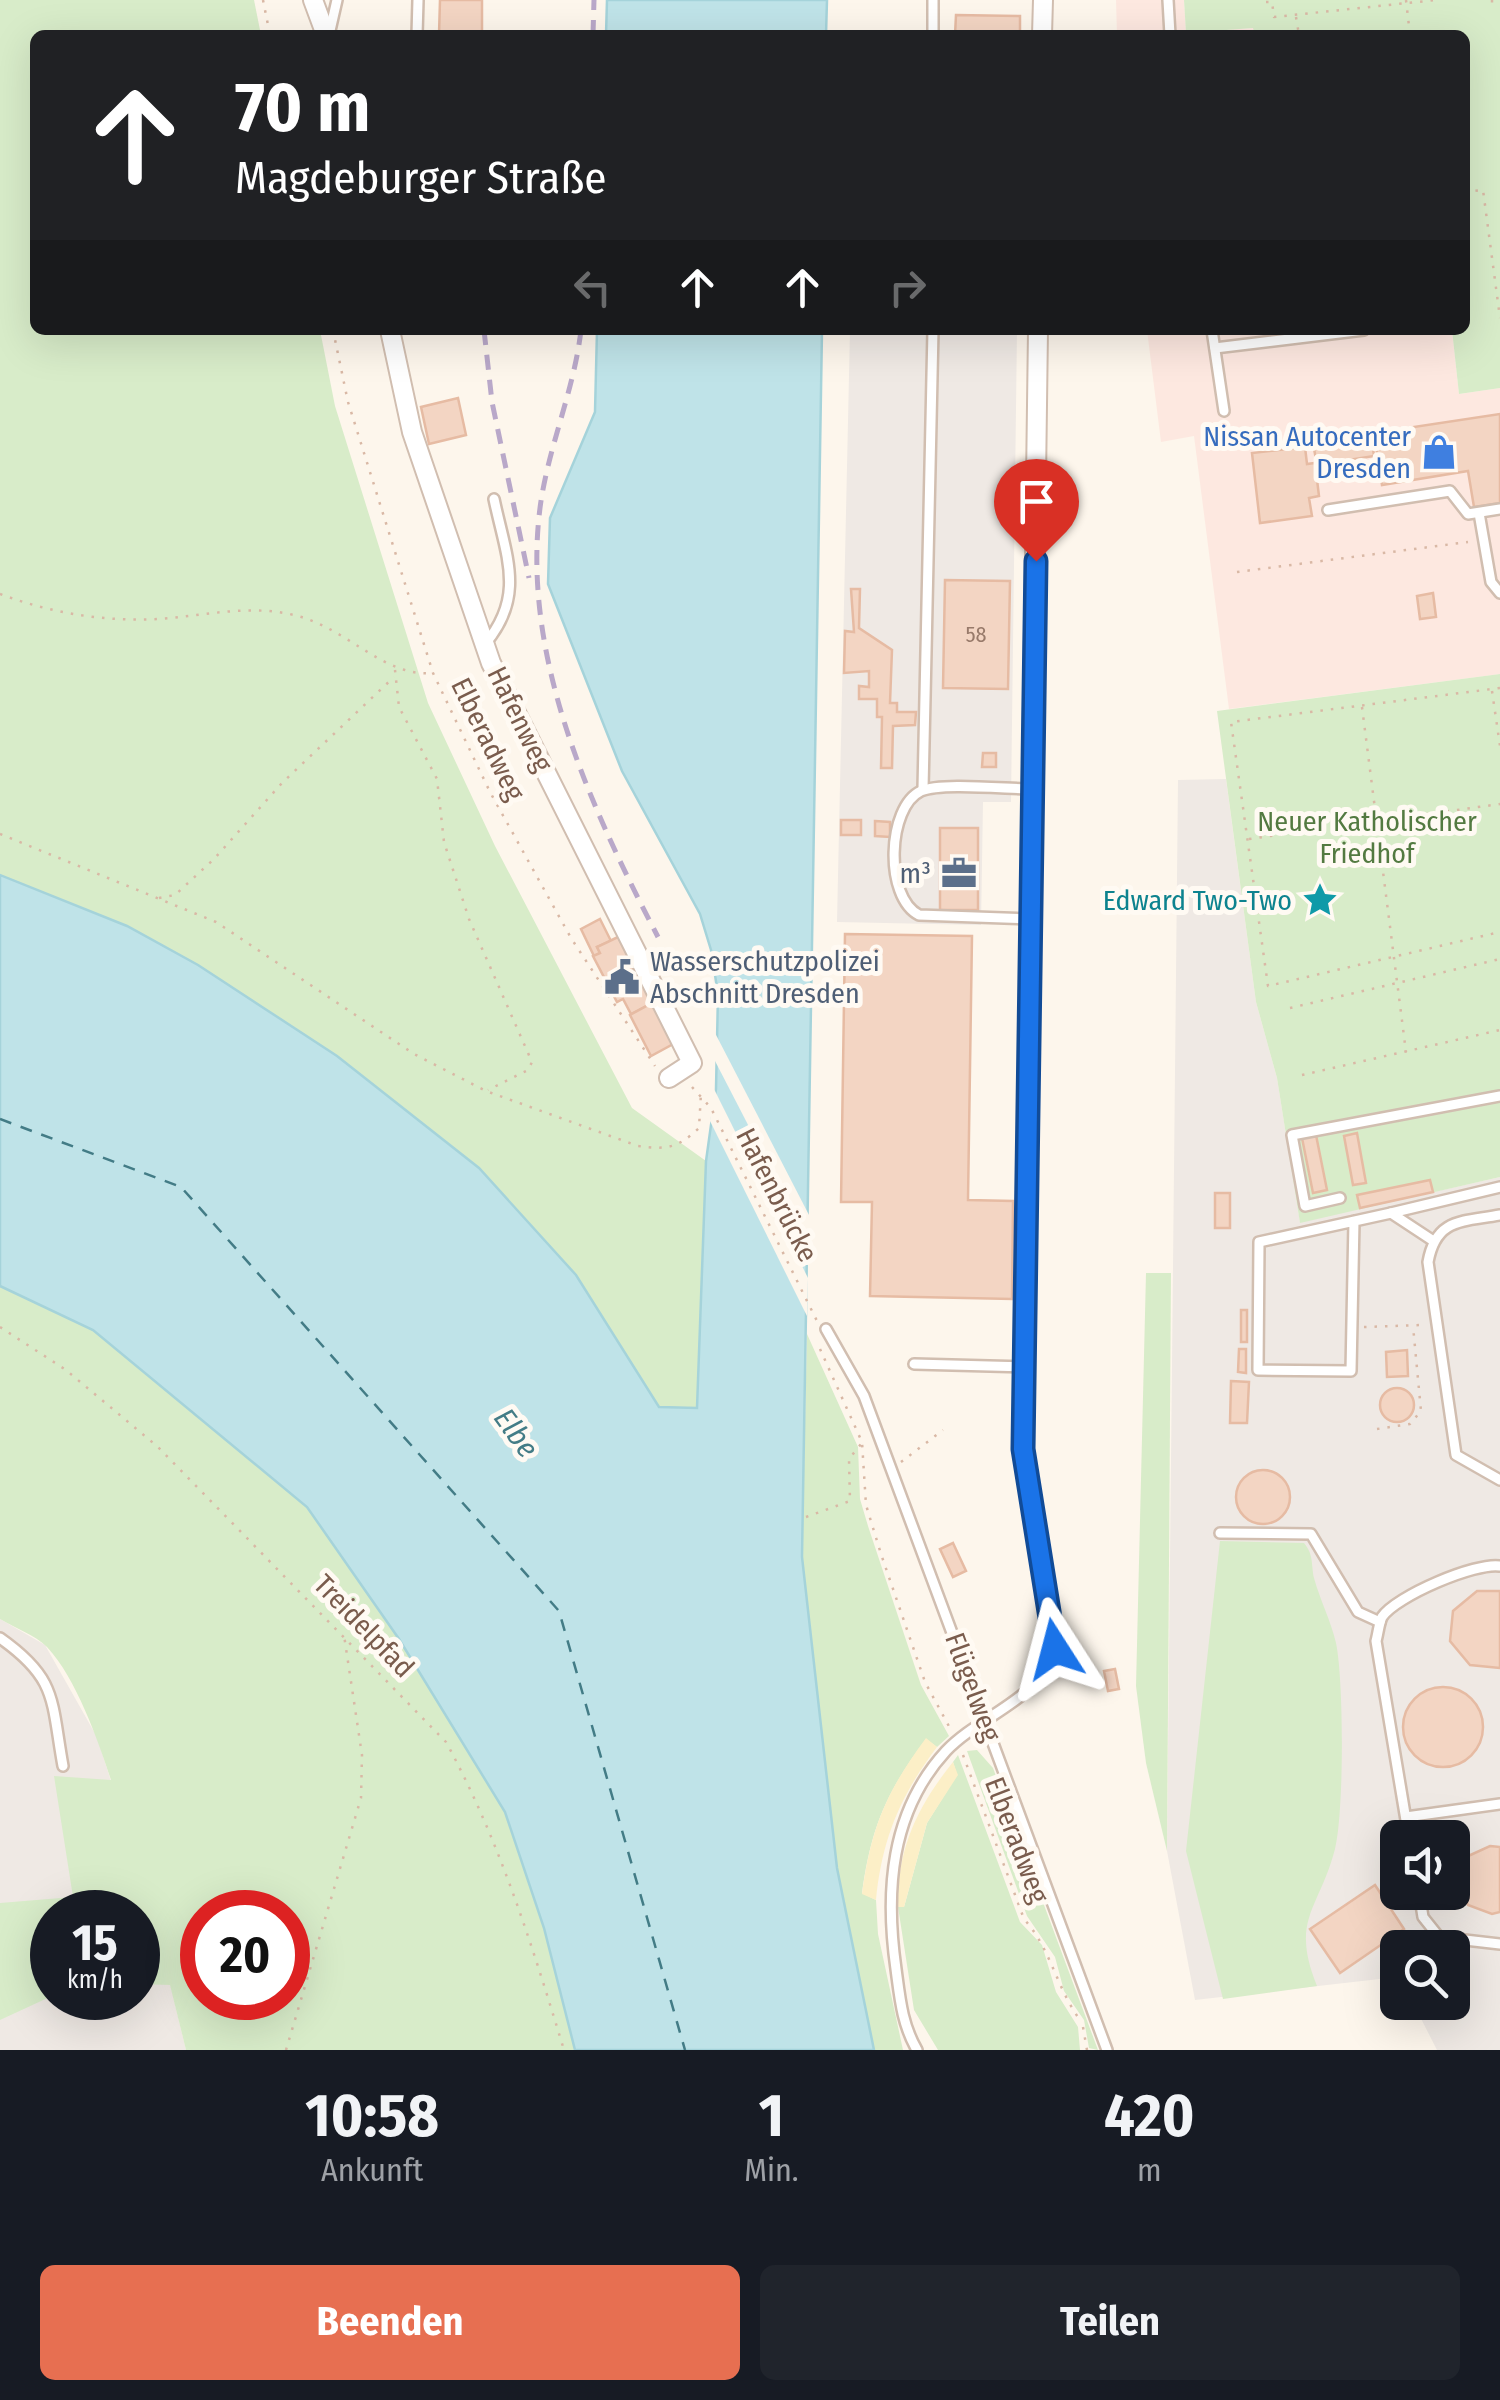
<!DOCTYPE html>
<html lang="de">
<head>
<meta charset="utf-8">
<style>
	:root { --surface:#171b24; --page:#20242c; --text:#f1f3f6; --muted:#9ea1a6; --accent:#e76f51 }
	body { margin:0; font-family:"Fira Sans Condensed",sans-serif; background:var(--page); color:var(--text); height:100vh; display:flex; flex-direction:column; font-size:38px; white-space:nowrap }
	* { box-sizing:border-box; margin:0 }
	p { font-size:32px; color:var(--muted) }
	.icon { flex:none; width:55px; height:55px; fill:none; stroke:currentColor; stroke-width:2; stroke-linecap:round; stroke-linejoin:round }
	.map { position:relative; height:2050px; overflow:hidden }
	.sheet { display:flex; flex-direction:column; background:var(--surface); flex:1 }
	.sheet>* { flex:none }
	.banner { position:absolute; left:30px; top:30px; width:1440px; height:305px; border-radius:15px; box-shadow:0 10px 40px #0002; background:#202124; color:#fff; overflow:hidden }
	.tools { position:absolute; left:1380px; top:1820px; display:grid; gap:20px }
	.tools a { display:grid; place-items:center; width:90px; height:90px; border-radius:15px; background:var(--surface); box-shadow:0 10px 40px #0002; font-size:50px }
	.speed { position:absolute; left:30px; top:1890px; display:flex; gap:20px; font-size:50px; font-weight:700; text-align:center }
	.speed>* { display:grid; place-content:center; width:130px; height:130px; border-radius:50%; background:var(--surface); box-shadow:0 10px 40px #0002; line-height:1 }
	.speed small { font-size:25px; font-weight:400 }
	.speed .limit { border:15px solid #d22; background:#fff; color:#111 }
	.pin { position:absolute; display:grid; place-items:center; width:85px; height:85px; color:#fff; margin:-102px -42px; border-radius:50% 50% 50% 0; rotate:-45deg; box-shadow:0 0 10px #0007 }
	.pin .icon { rotate:45deg }
	.me { position:absolute; width:110px; margin:-55px; rotate:351deg; stroke-linejoin:round; filter:drop-shadow(0 0 8px #0008) }
	.turn { display:flex; align-items:center; gap:35px; height:210px; padding:0 40px; font-size:45px }
	.turn .icon { width:130px; height:130px; stroke-width:2.5 }
	.turn b { display:block; font-size:70px; line-height:85px }
	.lanes { display:flex; align-items:center; height:95px; padding:0 40px; background:#0003; justify-content:center; gap:50px; direction:ltr }
	.lanes .off { opacity:.35 }
	.eta { display:flex; justify-content:space-evenly; align-items:center; height:170px; text-align:center }
	.eta b { font-size:60px; font-weight:700; line-height:70px }
	.cta { display:flex; gap:20px; margin-top:auto; padding:20px 40px }
	.cta a { flex:1; height:115px; border-radius:15px; background:var(--accent); color:#fff; font-size:40px; font-weight:700; line-height:115px; text-align:center }
	.cta a+a { background:var(--page); color:var(--text) }
	.map>svg:first-child { display:block }
	.commercial { fill:#fde8e0 }
	.industrial { fill:#efe9e4; fill-rule:evenodd }
	.green { fill:#d8ecc9; fill-rule:evenodd }
	.sand { fill:#fcefc7 }
	.water { fill:#bfe3e8; stroke:#a5d3da; stroke-width:2.5 }
	.pier { fill:#fdf6ec }
	.lines { fill:none; stroke-linecap:round; stroke-linejoin:round }
	.ferry { stroke:#437c86; stroke-width:2.5; stroke-dasharray:12 10; stroke-linecap:butt }
	.building { fill:#f3d5c3; stroke:#e6bba3; stroke-width:2.5 }
	.lane-casing { stroke:#d1beb0; stroke-width:14 }
	.street-casing { stroke:#d1beb0; stroke-width:22 }
	.path { stroke:#d9b8a5; stroke-width:2.5; stroke-dasharray:2.5 8; stroke-linecap:butt }
	.lane { stroke:#fff; stroke-width:9 }
	.street { stroke:#fff; stroke-width:18 }
	.rail { stroke:#b9a8c9; stroke-width:5; stroke-dasharray:15 10; stroke-linecap:butt }
	.route-casing { stroke:#114b97; stroke-width:25 }
	.route { stroke:#1a73e8; stroke-width:18 }
	.labels { text-anchor:middle; dominant-baseline:central; stroke-width:10; stroke-linejoin:round; paint-order:stroke }
	.number-label { font-size:22px; fill:#987a6a }
	.shop-label { font-size:28px; fill:#366cbe; stroke:#fffaf3; text-anchor:end }
	.street-label { font-size:28px; fill:#7a5c4d; stroke:#fffaf3 }
	.park-label { font-size:28px; fill:#537a41; stroke:#fffaf3 }
	.service-label { font-size:28px; fill:#4e5e75; stroke:#fffaf3; text-anchor:end }
	.culture-label { font-size:28px; fill:#0d838f; stroke:#fffaf3; text-anchor:end }
	.water-label { font-size:30px; font-style:italic; fill:#437c86; stroke:#fffaf3 }
</style>
</head>
<body>
<div class="map">
<svg width="1500" height="2050" viewBox="0 0 1500 2050">
	<rect width="100%" height="100%" fill="#fdf6ec"/>
	<g class="commercial">
		<polygon points="1116,0 1184,0 1186,32 1254,28 1255,35 1117,35"/>
		<polygon points="1147,330 1452,330 1459,394 1500,388 1500,674 1229,709 1194,436 1161,442"/>
	</g>
	<g class="industrial">
		<polygon points="850,330 1017,330 1011,802 983,802 981,925 837,922"/>
		<path d="M1226 779 1256 1002 1277 1078 1300 1222 1500 1177V2050H1437L1413 2003 1452 2002V1948H1398L1397 1977 1195 2000 1167 1851 1178 780ZM1398 1838H1452V1892H1398Z"/>
		<path d="M0 1619 45 1645 97 1737 154 1917 186 2050H0ZM52 1912H138V1998H52Z"/>
	</g>
	<g class="green">
		<polygon points="0,0 254,0 261,35 35,35 35,330 320,330 335,406 428,703 495,846 632,1108 706,1161 697,1409 659,1407 576,1275 479,1168 337,1056 198,965 127,926 0,875"/>
		<polygon points="1184,0 1500,0 1500,388 1459,394 1452,330 1465,330 1465,35 1255,35 1253,28 1186,33"/>
		<polygon points="1500,674 1500,1177 1300,1223 1277,1078 1256,1002 1217,711"/>
		<polygon points="1146,1273 1171,1273 1167,1851 1146,1763 1136,1686"/>
		<path d="M0 1286 93 1330 307 1507 399 1639 505 1812 544 1928 575 2050H186L170 1985 138 1984V1912H52V1996L0 2020V1903L73 1897 54 1776 111 1780C98 1740 76 1678 47 1647 35 1635 15 1628 0 1619ZM202 1912H288V1998H202Z"/>
		<path d="M807 1334 858 1447 860 1499 868 1526 921 1685 949 1736 937 1747 926 1739C886 1792 871 1828 862 1893L876 1900 878 1934 903 2050H874L837 1868 820 1741 802 1557Z"/>
		<path d="M1220 1541 1304 1543C1314 1555 1311 1564 1314 1578 1320 1600 1331 1621 1336 1643 1344 1681 1344 1813 1335 1849 1319 1910 1290 1919 1317 1986L1223 1999 1186 1851Z"/>
		<polygon points="977,1750 993,1768 1098,2050 1089,2048 1084,2020 1064,1991 1055,1957 1027,1916 967,1751"/>
		<polygon points="958,1755 1020,1922 1042,1945 1056,1992 1078,2027 1080,2050 938,2050 914,2010 898,1907 904,1907 927,1823 957,1775 953,1762"/>
	</g>
	<g class="sand">
		<path d="M926 1738 937 1747C900 1796 882 1839 876 1900L862 1894C871 1828 886 1792 926 1738Z"/>
		<path d="M953 1762 958 1775 927 1823 904 1907H898C897 1849 917 1807 953 1762Z"/>
	</g>
	<g class="water">
		<polygon points="607,0 827,0 826,35 606,35"/>
		<polygon points="597,330 822,330 802,1557 837,1868 874,2050 575,2050 544,1928 505,1812 399,1639 307,1507 93,1330 0,1286 0,875 127,926 198,965 337,1056 479,1168 576,1275 659,1407 697,1408 706,1161 716,1089 718,994 711,950 700,914 622,771 548,584 550,518 595,412"/>
	</g>
	<g class="pier">
		<polygon points="714,1031 809,1215 809,1243 714,1059"/>
		<polygon points="713,1087 808,1278 807,1316 710,1121"/>
	</g>
	<g class="lines">
		<polyline class="ferry" points="0,1119 181,1187 559,1611 685,2050"/>
	</g>
	<g class="building">
		<polygon points="440,0 482,0 482,35 439,35"/>
		<polygon points="956,15 1020,16 1020,35 955,35"/>
		<polygon points="458,398 466,435 429,444 421,407"/>
		<polygon points="1500,414 1500,503 1474,507 1468,471 1382,485 1374,433"/>
		<polygon points="1371,434 1374,456 1317,465 1313,443"/>
		<polygon points="1305,447 1307,464 1315,463 1319,496 1309,498 1312,516 1260,523 1252,453"/>
		<polygon points="945,580 1010,581 1008,689 943,688"/>
		<polygon points="851,589 860,589 859,628 892,650 890,703 897,703 897,712 916,712 915,725 893,726 892,768 881,768 882,717 877,717 877,699 859,699 859,686 869,687 869,671 844,673 845,631 854,632"/>
		<polygon points="1433,593 1436,617 1420,619 1417,596"/>
		<polygon points="983,753 996,753 996,767 982,767"/>
		<rect x="841" y="820" width="20" height="15"/>
		<polygon points="875,821 890,822 890,837 875,836"/>
		<rect x="940" y="828" width="38" height="82"/>
		<polygon points="600,919 611,941 597,947 600,953 594,956 581,929"/>
		<polygon points="845,934 972,936 968,1200 1013,1201 1012,1299 870,1296 872,1202 841,1202"/>
		<polygon points="618,937 652,1003 631,1014 623,999 617,1002 593,956 600,953 597,947"/>
		<polygon points="654,1002 675,1043 651,1056 630,1015"/>
		<polygon points="1357,1133 1366,1183 1353,1185 1344,1136"/>
		<polygon points="1316,1135 1327,1190 1313,1193 1302,1138"/>
		<polygon points="1430,1180 1433,1192 1360,1208 1357,1195"/>
		<rect x="1215" y="1193" width="15" height="35"/>
		<rect x="1241" y="1310" width="6" height="32"/>
		<polygon points="1239,1349 1246,1349 1246,1373 1238,1372"/>
		<polygon points="1407,1350 1408,1376 1387,1377 1386,1352"/>
		<polygon points="1231,1381 1249,1382 1247,1423 1230,1423"/>
		<circle cx="1397" cy="1405" r="17"/>
		<circle cx="1263" cy="1497" r="27"/>
		<polygon points="953,1543 966,1571 953,1577 940,1549"/>
		<polygon points="1477,1591 1500,1591 1500,1668 1470,1665 1450,1641 1453,1611"/>
		<polygon points="1115,1669 1119,1689 1108,1691 1104,1671"/>
		<circle cx="1443" cy="1727" r="40"/>
		<polygon points="1490,1846 1500,1847 1500,1912 1492,1914 1468,1905 1457,1881 1466,1857"/>
		<polygon points="1375,1885 1404,1929 1340,1973 1310,1929"/>
	</g>
	<g class="lines">
		<defs>
			<g id="lane">
				<polyline points="933,0 933,35"/>
				<polyline points="1168,0 1170,35"/>
				<polyline points="329,35 337,0"/>
				<polyline points="417,35 418,0"/>
				<polyline points="1212,330 1224,411"/>
				<polyline points="1215,348 1364,330"/>
				<polyline points="1328,510 1450,491 1468,514 1500,509"/>
				<polyline points="1479,513 1491,582 1500,593"/>
				<path d="M485 644C526 596 506 556 494 499"/>
				<polyline points="923,789 933,330"/>
				<path d="M1031 919 919 915C884 897 887 807 921 791 941 782 1007 789 1032 789"/>
				<polyline points="1340,1198 1305,1206 1292,1135 1500,1096"/>
				<polyline points="1391,1213 1500,1187"/>
				<path d="M1500 1215C1462 1222 1436 1218 1428 1262L1456 1455 1500 1480"/>
				<polyline points="1354,1221 1351,1371 1258,1370 1259,1242 1391,1213 1432,1240"/>
				<polyline points="826,1329 864,1396 1107,2050"/>
				<polyline points="914,1364 1023,1367"/>
				<polyline points="1220,1533 1311,1534 1358,1612 1380,1622"/>
				<path d="M0 1638C58 1679 51 1700 63 1766"/>
				<polyline points="1406,1817 1500,1804"/>
				<path d="M1409 1838 1376 1641C1378 1634 1379 1623 1382 1617 1396 1596 1476 1562 1500 1566"/>
				<polyline points="1419,1892 1423,1917 1439,1937 1500,1944"/>
				<path d="M917 2050C902 2024 900 1999 896 1969 885 1892 890 1812 946 1751 980 1715 1042 1699 1055 1649L1023 1457"/>
			</g>
			<g id="street">
				<polyline points="313,0 326,35"/>
				<polyline points="1042,35 1043,0"/>
				<polyline points="390,330 412,432 491,663 692,1063 669,1078"/>
				<polyline points="1023,1457 1038,330"/>
			</g>
		</defs>
		<use href="#lane" class="lane-casing"/>
		<use href="#street" class="street-casing"/>
		<g class="path">
			<polyline points="263,0 270,35"/>
			<polyline points="1406,0 1410,35"/>
			<polyline points="1492,0 1492,3"/>
			<polyline points="1266,2 1272,2 1274,17 1436,0"/>
			<polyline points="1296,17 1299,35"/>
			<polyline points="1465,192 1483,190 1500,318"/>
			<polyline points="333,330 348,402 433,673 490,792 571,938 655,1066"/>
			<polyline points="1237,572 1468,542"/>
			<path d="M0 594C51 613 104 622 158 619 204 616 248 604 294 615 348 628 383 677 432 673"/>
			<polyline points="395,670 399,707 437,779 444,842 469,919 532,1062 528,1070 488,1090"/>
			<polyline points="1500,688 1231,722 1268,986 1500,932"/>
			<polyline points="1492,691 1500,746"/>
			<polyline points="1362,707 1406,1052"/>
			<path d="M0 834 216 922 414 1054 486 1091 638 1146C667 1150 678 1148 699 1128L701 1093"/>
			<polyline points="1249,839 1500,804"/>
			<polyline points="159,898 175,895 214,859 282,783 394,677"/>
			<polyline points="1290,1008 1500,959"/>
			<polyline points="1302,1075 1500,1030"/>
			<polyline points="692,1087 711,1108 817,1321"/>
			<path d="M0 1327 66 1370 158 1447 446 1742C499 1839 532 1945 564 2050"/>
			<polyline points="1364,1327 1421,1325"/>
			<polyline points="820,1349 862,1442 866,1505 881,1554 925,1682 951,1730"/>
			<polyline points="1377,1429 1410,1424 1421,1411 1413,1326"/>
			<polyline points="901,1462 943,1430"/>
			<polyline points="806,1517 850,1501 849,1459 861,1444"/>
			<path d="M963 1755 1024 1919C1051 1949 1056 1987 1080 2020"/>
			<polyline points="1083,2027 1087,2050"/>
			<polyline points="286,2050 361,1798 362,1755 344,1635"/>
		</g>
		<use href="#lane" class="lane"/>
		<use href="#street" class="street"/>
		<g class="rail">
			<polyline points="593,35 594,0"/>
			<polyline points="484,330 492,402 529,578"/>
			<path d="M581 330C574 391 548 447 540 508 521 657 591 808 658 937"/>
		</g>
	</g>
	<g class="lines">
		<defs>
			<polyline id="route" points="1036,561 1023,1449 1055,1649"/>
		</defs>
		<use href="#route" class="route-casing"/>
		<use href="#route" class="route"/>
	</g>
	<defs>
		<symbol id="shop-bare" viewBox="-9 -9 18 18"><path d="M-5-2.5h2.3a2.7 3.5 0 0 1 5.4 0H5L5.5 6h-11ZM-1.5-2.5h3a1.5 2.3 0 0 0-3 0Z" fill="#3f7fe0" stroke="#fffaf3" stroke-width="2.5" paint-order="stroke"/></symbol>
		<symbol id="office-bare" viewBox="-9 -9 18 18"><path d="M-6-3h4V-5.5h4V-3h4V5H-6ZM-1-4.5V-3h2v-1.5ZM-6 0V1H6V0Z" fill="#5c6f8a" stroke="#fffaf3" stroke-width="2.5" paint-order="stroke"/></symbol>
		<symbol id="sight-bare" viewBox="-9 -9 18 18"><path d="M0-6L1.8-2.2L6-1.7L2.9 1.2L3.7 5.4L0 3.3L-3.7 5.4L-2.9 1.2L-6-1.7L-1.8-2.2Z" fill="#0f9aa8" stroke="#fffaf3" stroke-width="2.5" paint-order="stroke"/></symbol>
		<symbol id="civic-bare" viewBox="-9 -9 18 18"><path d="M-.6-6.5H3V-4.5H.6V-3L4-1V1h2V6H-6V1h2V-1L-.6-3ZM-1.2 2.5V6h2.4V2.5Z" fill="#5c6f8a" stroke="#fffaf3" stroke-width="2.5" paint-order="stroke"/></symbol>
	</defs>
	<g fill-rule="evenodd">
		<use href="#shop-bare" x="1414" y="427" width="50" height="50"/>
		<use href="#office-bare" x="934" y="848" width="50" height="50"/>
		<use href="#sight-bare" x="1295" y="875" width="50" height="50"/>
		<use href="#civic-bare" x="597" y="952" width="50" height="50"/>
	</g>
	<g class="labels">
		<g class="number-label">
			<text x="976" y="634">58</text>
		</g>
		<g class="shop-label">
			<text x="1411" y="436">Nissan Autocenter<tspan x="1411" dy="32">Dresden</tspan></text>
		</g>
		<g class="street-label">
			<text transform="translate(520 719) rotate(64)">Hafenweg</text>
			<text transform="translate(488 739) rotate(64)">Elberadweg</text>
			<text transform="translate(777 1195) rotate(63)">Hafenbrücke</text>
			<text transform="translate(364 1626) rotate(46)">Treidelpfad</text>
			<text transform="translate(973 1687) rotate(70)">Flügelweg</text>
			<text transform="translate(1017 1840) rotate(69)">Elberadweg</text>
		</g>
		<g class="park-label">
			<text x="1367" y="821">Neuer Katholischer<tspan x="1367" dy="32">Friedhof</tspan></text>
		</g>
		<g class="service-label">
			<text x="931" y="873">m³</text>
			<text x="650" y="961" text-anchor="start">Wasserschutzpolizei<tspan x="650" dy="32">Abschnitt Dresden</tspan></text>
		</g>
		<g class="culture-label">
			<text x="1292" y="900">Edward Two-Two</text>
		</g>
		<g class="water-label">
			<text transform="translate(516 1433) rotate(54)">Elbe</text>
		</g>
	</g>
</svg>
<div class="tools">
<a><svg class="icon" aria-label="sound" viewBox="0 0 24 24"><path d="M4 9h4l5-4v14l-5-4H4zM17 9q2 3 0 6"/></svg></a>
<a><svg class="icon" aria-label="search" viewBox="0 0 24 24"><circle cx="10" cy="10" r="6"/><path d="M15 15l6 6"/></svg></a>
</div>
<div class="speed"><div>15<small>km/h</small></div><div class="limit">20</div></div>
<div class="pin" style="left:1036px;top:561px;background:#d93025"><svg class="icon" aria-label="arrive" viewBox="0 0 24 24"><path d="M6 21V4h12l-3 4 3 4H6"/></svg></div>
<svg class="me" style="left:1055px;top:1649px" viewBox="-20 -20 40 40"><path d="M0-17L14 15 0 8-14 15z" fill="#1a73e8" stroke="#fff" stroke-width="4"/></svg>
<div class="banner">
<div class="turn"><svg class="icon" aria-label="ahead" viewBox="0 0 24 24"><path d="M12 20V5M6 11l6-6 6 6"/></svg><div><b>70 m</b>Magdeburger Straße</div></div>
<div class="lanes"><svg class="icon off" aria-label="left" viewBox="0 0 24 24"><path d="M17 20v-9H6M10 6l-5 5 5 5"/></svg><svg class="icon" aria-label="ahead" viewBox="0 0 24 24"><path d="M12 20V5M6 11l6-6 6 6"/></svg><svg class="icon" aria-label="ahead" viewBox="0 0 24 24"><path d="M12 20V5M6 11l6-6 6 6"/></svg><svg class="icon off" aria-label="right" viewBox="0 0 24 24"><path d="M7 20v-9h11M14 6l5 5-5 5"/></svg></div>
</div>
</div>
<section class="sheet">
<div class="eta">
<div><b>10:58</b><p>Ankunft</p></div>
<div><b>1</b><p>Min.</p></div>
<div><b>420</b><p>m</p></div>
</div>
<div class="cta"><a>Beenden</a><a>Teilen</a></div>
</section>
</body>
</html>
